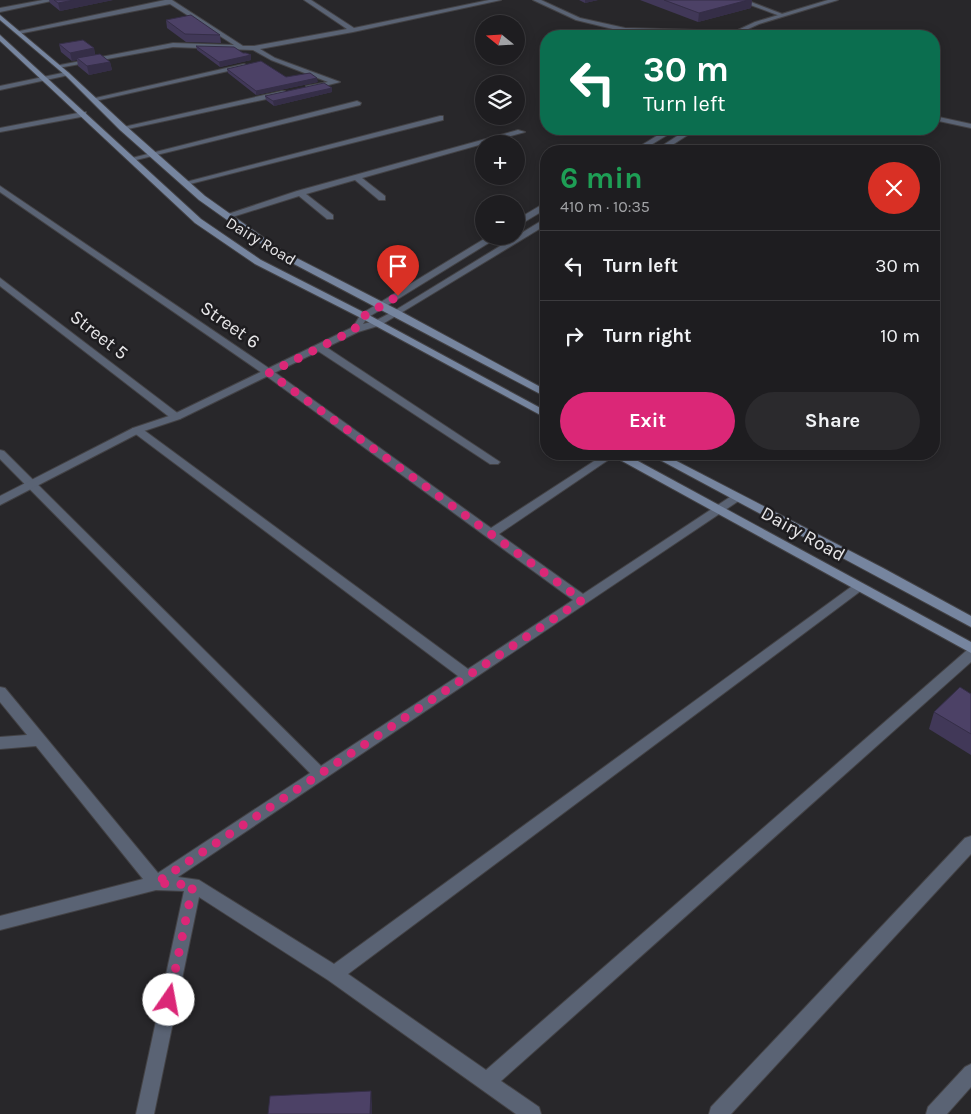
<!DOCTYPE html>
<html lang="en">
<head>
<meta charset="utf-8">
<style>
	:root { --surface:#1e1d20; --page:#2b2a2d; --text:#f1f3f6; --muted:#a1a2a5; --line:#3c3b3e; --accent:#db2777 }
	body { margin:0; font-family:Karla,sans-serif; background:var(--page); color:var(--text); height:100vh; display:flex; flex-direction:column; font-size:19px; white-space:nowrap }
	* { box-sizing:border-box; margin:0 }
	p { font-size:16px; color:var(--muted) }
	.icon { flex:none; width:28px; height:28px; fill:none; stroke:currentColor; stroke-width:2; stroke-linecap:round; stroke-linejoin:round }
	.map { position:relative; flex:1; overflow:hidden }
	.panel { position:absolute; left:540px; top:145px; width:400px; height:315px; display:flex; flex-direction:column; background:var(--surface); border-radius:20px; box-shadow:0 2px 12px #0003,0 0 0 1px var(--line) }
	.panel>* { flex:none }
	.guide { position:absolute; left:540px; top:30px; width:400px; height:105px; border-radius:20px; box-shadow:0 2px 12px #0003,0 0 0 1px var(--line); background:#0b6e4f; color:#fff; overflow:hidden }
	.needle { width:32px; rotate:288deg }
	.controls { position:absolute; left:475px; top:15px; display:grid; gap:10px }
	.controls a { display:grid; place-items:center; width:50px; height:50px; border-radius:50%; background:var(--surface); box-shadow:0 2px 12px #0003,0 0 0 1px var(--line); font-size:25px }
	.pin { position:absolute; display:grid; place-items:center; width:42px; height:42px; color:#fff; margin:-51px -21px; border-radius:50% 50% 50% 0; rotate:-45deg; box-shadow:0 0 5px #0007 }
	.pin .icon { rotate:45deg }
	.me { position:absolute; width:55px; margin:-28px; rotate:12deg; stroke-linejoin:round; filter:drop-shadow(0 0 4px #0008) }
	.turn { display:flex; align-items:center; gap:18px; height:105px; padding:0 20px; font-size:22px }
	.turn .icon { width:65px; height:65px; stroke-width:2.5 }
	.turn b { display:block; font-size:35px; line-height:42px }
	.round { display:grid; place-items:center; flex:none; width:52px; height:52px; border-radius:26px; background:var(--page) }
	.summary { display:flex; align-items:center; justify-content:space-between; height:85px; padding:0 20px }
	h1 { font-size:30px; font-weight:700; line-height:38px; color:#1e9e55 }
	.button { display:flex; gap:10px; margin-top:auto; padding:10px 20px }
	.button a { flex:1; height:58px; border-radius:30px; background:var(--accent); color:#fff; font-size:20px; font-weight:700; line-height:58px; text-align:center }
	.button a+a { background:var(--page); color:var(--text) }
	ul { padding:0; list-style:none }
	li { display:flex; align-items:center; gap:15px; height:70px; padding:0 20px; border-top:1px solid var(--line) }
	li div { flex:1 }
	li b { display:block; font-size:19px }
	li em { font-style:normal }
	.map>svg:first-child { display:block }
	.lines { fill:none; stroke-linecap:round; stroke-linejoin:round }
	.minor-casing { stroke:#434245; stroke-width:2 }
	.tertiary-casing { stroke:#434245; stroke-width:2 }
	.secondary-casing { stroke:#434245; stroke-width:2 }
	.minor { fill:#5a6374; fill-rule:evenodd }
	.tertiary { fill:#5a6374; fill-rule:evenodd }
	.secondary { fill:#76859f; fill-rule:evenodd }
	.wall { fill:#413858 }
	.shaded-wall { fill:#352e47 }
	.building { fill:#4c4166; stroke:#352e47 }
	.route { stroke:#db2777; stroke-width:9; stroke-dasharray:0 16.2 }
	.labels { text-anchor:middle; dominant-baseline:central; stroke-width:5; stroke-linejoin:round; paint-order:stroke }
	.far-street-label { font-size:16px; fill:#e8e7e9; stroke:#1e1d20 }
	.street-label { font-size:19px; fill:#e8e7e9; stroke:#1e1d20 }
</style>
</head>
<body>
<div class="map">
<svg width="971" height="1114" viewBox="0 0 971 1114">
	<rect width="100%" height="100%" fill="#28272a"/>
	<g class="lines">
		<defs>
			<g id="minor">
				<polygon points="43,0 56,0 0,12 0,8"/>
				<polygon points="165,0 172,0 243,46 254,46 347,29 304,0 311,0 354,28 489,0 501,0 353,32 260,49 275,58 340,82 309,90 306,90 306,86 328,82 271,60 253,50 173,47 58,68 55,66 173,43 234,45 170,4 18,34 15,32"/>
				<polygon points="533,0 541,0 580,18 625,28 735,31 738,33 735,35 625,32 576,20"/>
				<polygon points="737,0 746,0 785,15 780,16"/>
				<polygon points="244,64 246,65 246,67 95,101 91,99"/>
				<polygon points="67,72 69,73 69,75 0,90 0,86"/>
				<polygon points="282,91 285,91 285,95 123,130 119,128"/>
				<polygon points="357,101 361,103 360,105 132,161 128,159"/>
				<polygon points="83,112 86,112 86,116 0,132 0,128"/>
				<polygon points="440,116 443,116 443,120 186,185 182,183"/>
				<polygon points="934,116 971,124 971,128 934,120"/>
				<polygon points="518,130 525,132 362,178 385,196 385,200 379,200 355,180 306,194 333,215 333,219 327,219 299,196 229,218 222,216 297,191"/>
				<polygon points="0,186 273,371 491,528 605,454 617,454 499,534 583,594 733,495 741,495 743,498 178,877 199,880 334,964 855,584 860,583 866,587 348,974 486,1070 966,651 971,649 971,662 501,1081 539,1107 541,1114 516,1114 328,980 199,897 154,1114 136,1114 184,891 156,890 0,930 0,916 143,879 36,746 0,749 0,737 27,735 0,702 0,687 5,688 158,873 310,773 0,459 0,450 4,451 321,766 458,676 133,432 131,430 133,428 141,428 468,669 573,600 265,375 0,192"/>
				<polygon points="0,278 180,415 181,417 180,419 172,419 0,286"/>
				<polygon points="319,344 323,345 500,462 498,464 490,464 315,349 314,347"/>
				<polygon points="971,836 971,854 731,1114 709,1114 711,1107 965,838"/>
				<polygon points="971,1064 971,1087 947,1114 926,1114 928,1107 965,1067"/>
			</g>
			<g id="tertiary">
				<polygon points="828,0 838,0 759,24 733,36 725,36 755,22"/>
				<polygon points="668,129 677,129 641,151 632,151"/>
				<polygon points="688,129 697,129 663,151 654,151"/>
				<polygon points="543,204 546,204 546,209 516,227 516,220"/>
				<polygon points="546,218 546,225 381,325 358,332 180,419 141,432 0,505 0,496 133,428 172,415 353,327 361,314 489,236 500,236 367,318 363,324 375,321 394,311"/>
			</g>
			<g id="secondary">
				<polygon points="0,15 69,73 126,126 205,196 281,250 400,311 546,390 546,397 275,254 199,200 120,130 65,75 0,20"/>
				<polygon points="0,35 201,219 261,260 367,314 546,411 546,418 361,318 255,264 195,223 0,41"/>
				<polygon points="612,454 625,454 971,642 971,653 613,456"/>
				<polygon points="649,454 663,454 883,568 971,616 971,627"/>
			</g>
		</defs>
		<use href="#minor" class="minor-casing"/>
		<use href="#tertiary" class="tertiary-casing"/>
		<use href="#secondary" class="secondary-casing"/>
		<use href="#minor" class="minor"/>
		<use href="#tertiary" class="tertiary"/>
		<use href="#secondary" class="secondary"/>
	</g>
	<g class="wall">
		<polygon points="49,0 113,0 60,11 50,3"/>
		<polygon points="579,0 598,0 585,3"/>
		<polygon points="640,0 752,0 751,8 698,22"/>
		<polygon points="166,20 220,35 221,43 186,42 167,28"/>
		<polygon points="59,44 94,48 95,55 110,62 112,70 89,75 78,66 77,60 72,61 61,52"/>
		<polygon points="196,46 243,53 251,60 220,67 197,50"/>
		<polygon points="227,69 286,77 318,82 256,95 228,73"/>
		<polygon points="332,88 332,92 274,106 266,100 265,96"/>
		<polygon points="971,694 971,755 929,729 934,712"/>
	</g>
	<g class="shaded-wall">
		<polygon points="74,0 113,0 60,11 58,3"/>
		<polygon points="585,0 598,0 585,3"/>
		<polygon points="748,0 752,0 751,8 698,22 699,13"/>
		<polygon points="94,48 95,56 77,58 77,60 72,61 70,53"/>
		<polygon points="251,55 251,60 220,67 219,62"/>
		<polygon points="110,62 112,70 89,75 87,66"/>
		<polygon points="317,78 318,82 256,95 256,91"/>
		<polygon points="332,88 332,92 274,106 273,101"/>
		<polygon points="371,1091 372,1104 372,1114 370,1114"/>
	</g>
	<g class="building">
		<polygon points="54,0 74,0 58,3"/>
		<polygon points="664,0 748,0 699,13"/>
		<polygon points="191,15 220,35 185,34 166,20"/>
		<polygon points="83,40 94,48 70,53 59,44"/>
		<polygon points="196,46 234,47 243,53 246,53 251,55 219,62"/>
		<polygon points="100,54 110,62 87,66 77,58"/>
		<polygon points="261,61 286,77 310,73 317,78 256,91 227,69"/>
		<polygon points="324,83 332,88 273,101 265,96"/>
		<polygon points="960,687 971,694 971,734 934,712"/>
		<polygon points="371,1091 370,1114 268,1114 270,1096"/>
	</g>
	<g class="lines">
		<polyline class="route" points="169,1000 193,885 156,883 582,600 269,373 354,330 364,316 398,296"/>
	</g>
	<g class="labels">
		<g class="far-street-label">
			<text transform="translate(261 241) rotate(31)">Dairy Road</text>
		</g>
		<g class="street-label">
			<text transform="translate(230 325) rotate(35)">Street 6</text>
			<text transform="translate(99 335) rotate(38)">Street 5</text>
			<text transform="translate(803 534) rotate(29)">Dairy Road</text>
		</g>
	</g>
</svg>
<div class="controls">
<a><svg class="needle" viewBox="-14 -14 28 28"><path d="M0-13l5 13h-10z" fill="#e53935"/><path d="M0 13l5-13h-10z" fill="#a1a2a5"/></svg></a>
<a><svg class="icon" aria-label="layers" viewBox="0 0 24 24"><path d="M12 4l9 5-9 5-9-5zM3 14l9 5 9-5"/></svg></a>
<a>+</a>
<a>−</a>
</div>
<div class="pin" style="left:398px;top:296px;background:#d93025"><svg class="icon" aria-label="arrive" viewBox="0 0 24 24"><path d="M6 21V4h12l-3 4 3 4H6"/></svg></div>
<svg class="me" style="left:169px;top:1000px" viewBox="-20 -20 40 40"><circle r="19" fill="#fff"/><path d="M0-13L10 11 0 6-10 11z" fill="#db2777"/></svg>
<div class="guide">
<div class="turn"><svg class="icon" aria-label="left" viewBox="0 0 24 24"><path d="M17 20v-9H6M10 6l-5 5 5 5"/></svg><div><b>30 m</b>Turn left</div></div>
</div>
<section class="panel">
<div class="summary"><div><h1>6 min</h1><p>410 m · 10:35</p></div><a class="round" style="background:#d93025;color:#fff"><svg class="icon" aria-label="close" viewBox="0 0 24 24"><path d="M6 6l12 12M18 6L6 18"/></svg></a></div>
<ul>
<li><svg class="icon" aria-label="left" viewBox="0 0 24 24"><path d="M17 20v-9H6M10 6l-5 5 5 5"/></svg><div><b>Turn left</b></div><em>30 m</em></li>
<li><svg class="icon" aria-label="right" viewBox="0 0 24 24"><path d="M7 20v-9h11M14 6l5 5-5 5"/></svg><div><b>Turn right</b></div><em>10 m</em></li>
</ul>
<div class="button"><a>Exit</a><a>Share</a></div>
</section>
</div>
</body>
</html>
